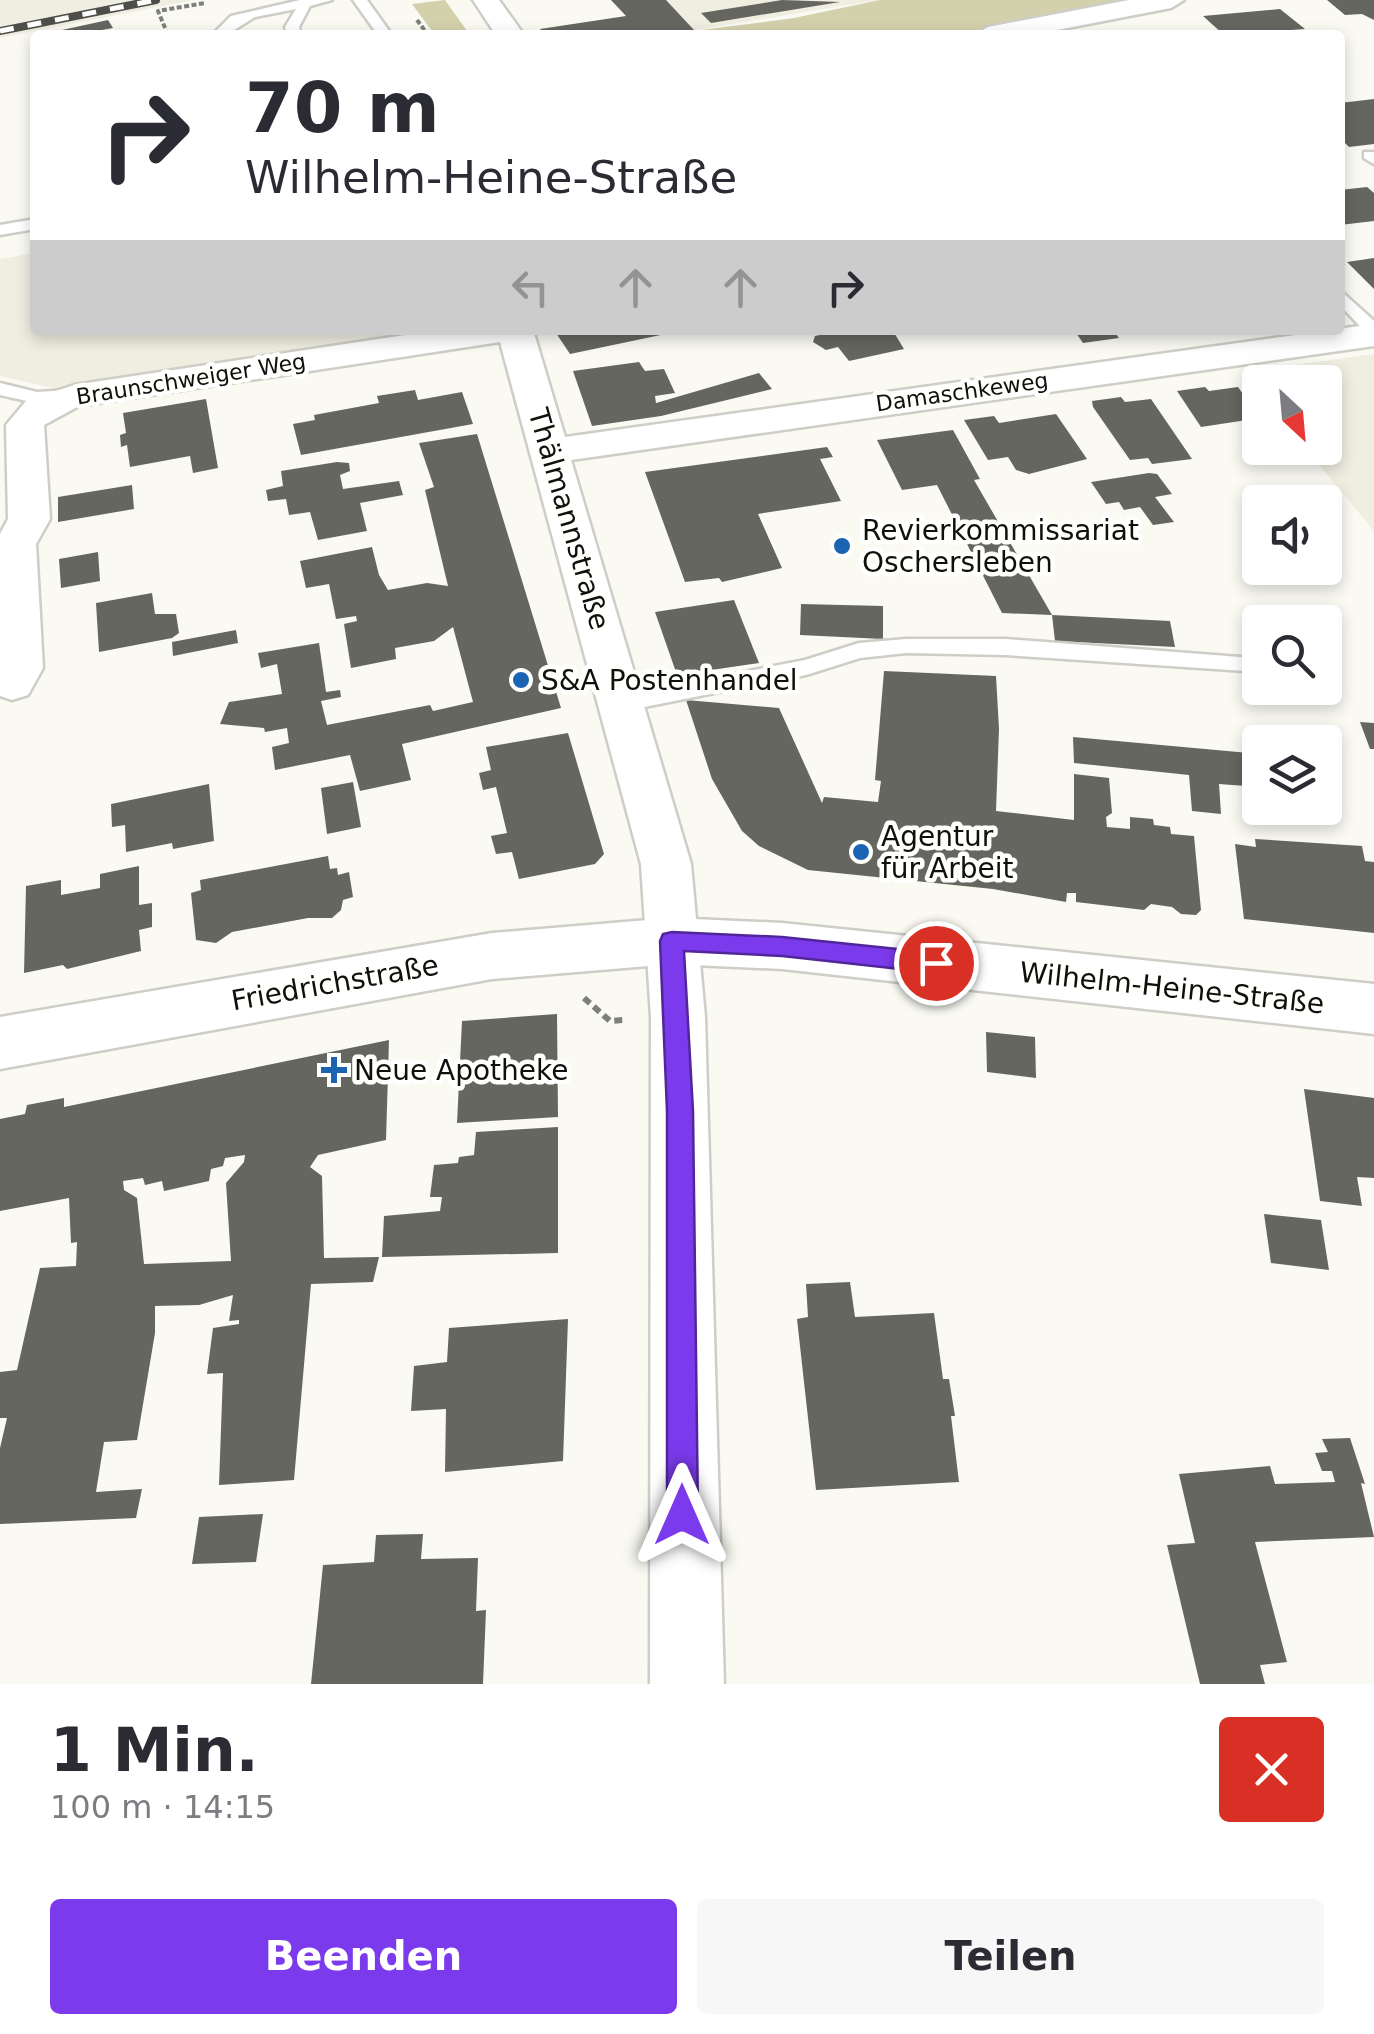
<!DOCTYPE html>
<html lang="de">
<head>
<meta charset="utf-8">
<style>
	:root { --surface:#fff; --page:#f7f7f7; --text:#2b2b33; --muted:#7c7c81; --accent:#7c3aed }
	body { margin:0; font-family:"DejaVu Sans",sans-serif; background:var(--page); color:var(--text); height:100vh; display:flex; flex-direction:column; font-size:38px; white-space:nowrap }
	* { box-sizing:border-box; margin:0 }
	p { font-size:32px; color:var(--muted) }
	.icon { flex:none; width:55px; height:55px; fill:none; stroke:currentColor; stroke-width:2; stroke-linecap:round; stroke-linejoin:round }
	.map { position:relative; height:1684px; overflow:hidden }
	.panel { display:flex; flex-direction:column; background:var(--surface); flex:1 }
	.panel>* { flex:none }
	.top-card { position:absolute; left:30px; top:30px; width:1315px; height:305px; border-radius:10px; box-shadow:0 5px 15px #0003; background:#fff; color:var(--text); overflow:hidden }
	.needle { width:65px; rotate:154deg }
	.fabs { position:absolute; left:1242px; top:365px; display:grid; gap:20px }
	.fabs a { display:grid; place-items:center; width:100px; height:100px; border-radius:10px; background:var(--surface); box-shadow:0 5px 15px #0003; font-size:50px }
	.pin { position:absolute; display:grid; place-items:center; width:85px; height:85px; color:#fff; margin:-42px; border:5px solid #fff; border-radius:50%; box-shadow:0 2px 10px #0007 }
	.me { position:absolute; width:110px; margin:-55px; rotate:0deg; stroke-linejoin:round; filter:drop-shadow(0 0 8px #0008) }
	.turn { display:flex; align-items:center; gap:35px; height:210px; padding:0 50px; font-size:45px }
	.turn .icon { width:130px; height:130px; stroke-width:2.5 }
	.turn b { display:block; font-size:70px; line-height:85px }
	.lanes { display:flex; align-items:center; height:95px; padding:0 50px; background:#0003; justify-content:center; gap:50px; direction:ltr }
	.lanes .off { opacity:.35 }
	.round { display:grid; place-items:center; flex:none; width:105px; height:105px; border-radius:10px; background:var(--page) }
	.headline { display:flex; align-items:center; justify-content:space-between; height:170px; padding:0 50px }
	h1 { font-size:60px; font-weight:600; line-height:75px }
	.action { display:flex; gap:20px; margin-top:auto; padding:20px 50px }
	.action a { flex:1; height:115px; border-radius:10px; background:var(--accent); color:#fff; font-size:40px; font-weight:600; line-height:115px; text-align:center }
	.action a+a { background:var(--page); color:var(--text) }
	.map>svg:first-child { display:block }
	.built { fill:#efeee1 }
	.green { fill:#d3d1ab }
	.building { fill:#666660; fill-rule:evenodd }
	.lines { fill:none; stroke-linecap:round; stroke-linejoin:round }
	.lane-casing { stroke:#cecec7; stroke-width:5 }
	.street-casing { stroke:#cecec7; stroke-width:5 }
	.secondary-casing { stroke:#cecec7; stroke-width:5 }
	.path-far1 { stroke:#7f7f7a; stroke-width:4; stroke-dasharray:5 2.5; stroke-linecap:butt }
	.path { stroke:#7f7f7a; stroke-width:6; stroke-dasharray:8 5; stroke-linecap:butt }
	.lane { fill:#fff; fill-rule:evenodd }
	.street { fill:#fff; fill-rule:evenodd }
	.secondary { fill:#fff; fill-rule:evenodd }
	.rail-casing { stroke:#4d4d49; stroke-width:8 }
	.rail { stroke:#fffffe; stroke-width:5; stroke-dasharray:14; stroke-linecap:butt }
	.route { fill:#7c3aed; stroke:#51269a; stroke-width:2.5 }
	.poi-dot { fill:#1b63b3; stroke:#fffffe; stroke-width:4 }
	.labels { text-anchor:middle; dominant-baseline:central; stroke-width:9; stroke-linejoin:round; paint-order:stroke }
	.far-street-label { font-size:22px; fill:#0f0f0d; stroke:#fffffe }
	.street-label { font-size:28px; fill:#0f0f0d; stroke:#fffffe }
	.poi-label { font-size:28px; fill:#0f0f0d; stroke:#fffffe; text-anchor:start }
</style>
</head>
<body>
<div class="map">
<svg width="1374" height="1684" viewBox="0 0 1374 1684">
	<rect width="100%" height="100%" fill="#fafaf3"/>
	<g class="built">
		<polygon points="0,0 193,0 0,38"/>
		<polygon points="666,0 879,0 694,30"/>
		<polygon points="35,253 35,330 443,330 57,389 0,376 0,259"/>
		<polygon points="1374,354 1374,531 1305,448 1325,448 1325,382 1260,382 1260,394 1242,372"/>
	</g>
	<g class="green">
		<polygon points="445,0 470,35 435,35 412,4"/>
		<polygon points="880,0 1144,0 952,35 663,35 794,18"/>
	</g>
	<g class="building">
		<polygon points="611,0 666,0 694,30 663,35 544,35 540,29 626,16"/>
		<polygon points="782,0 840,2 711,23 701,13"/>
		<polygon points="1327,0 1374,0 1374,20 1362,14 1345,15"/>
		<polygon points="1280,9 1305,29 1224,35 1203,16"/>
		<polygon points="108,20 113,28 74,35 39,35"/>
		<polygon points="1374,99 1374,144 1349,147 1340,138 1340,103"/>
		<polygon points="1367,187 1374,193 1374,221 1340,225 1340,190"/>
		<polygon points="1374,258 1374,289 1347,262"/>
		<polygon points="554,330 675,330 675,332 570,354"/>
		<polygon points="843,330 893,331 904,349 849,361 838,347 826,350 813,342 815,336"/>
		<polygon points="1074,330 1113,330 1119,338 1083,343"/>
		<polygon points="639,362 645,371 664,369 675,393 655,396 656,403 759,373 772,389 661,416 592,426 573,371"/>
		<polygon points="1205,387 1209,391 1238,387 1260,418 1201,427 1177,391"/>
		<polygon points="415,390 418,400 462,392 473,424 301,455 293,424 315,420 314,415 379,403 377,396"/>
		<polygon points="1121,397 1125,402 1151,399 1192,459 1152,464 1148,458 1130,460 1093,407 1092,401"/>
		<polygon points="206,399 218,468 193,473 190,456 130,467 127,445 121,447 120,435 126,433 123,413"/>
		<polygon points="1056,414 1087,459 1029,474 1016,470 1008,457 988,460 964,420 994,416 999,423"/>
		<polygon points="953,430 980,479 974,480 1052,615 1002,613 937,485 902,490 877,440"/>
		<polygon points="477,434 561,708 402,744 411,780 360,791 350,755 275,770 272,747 289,743 287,728 265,732 264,728 220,724 229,702 282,694 277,664 261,668 258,653 319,643 326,692 340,690 341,697 321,701 327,725 430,705 433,711 473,702 453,627 434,641 395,648 396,659 351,668 344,624 357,621 356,616 336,619 329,584 306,588 300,561 372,547 379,575 388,590 427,583 448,586 425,490 434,487 419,443"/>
		<polygon points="827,447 833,457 820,459 841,501 758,514 782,568 722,582 719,578 685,582 645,472"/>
		<polygon points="1280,448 1302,448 1309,456 1289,459"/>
		<polygon points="337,462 349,463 350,471 340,475 343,489 399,481 403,495 360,503 367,531 318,540 310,512 289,515 286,499 268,501 266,490 283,486 281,471"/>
		<polygon points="1149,473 1157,474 1172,494 1155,497 1174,522 1153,525 1140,507 1124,510 1119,502 1106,504 1091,482"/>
		<polygon points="132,485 134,509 58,522 58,497"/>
		<polygon points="98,552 100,581 61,588 59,559"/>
		<polygon points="152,593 155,614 176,614 179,633 172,638 99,652 96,603"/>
		<polygon points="734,600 759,663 677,675 655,612"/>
		<polygon points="801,604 883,606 883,639 800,635"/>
		<polygon points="1052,615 1170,621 1175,647 1055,641"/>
		<polygon points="236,630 238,643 173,656 172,642"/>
		<polygon points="884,671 996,676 999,729 996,811 1074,820 1074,774 1109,778 1112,813 1106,817 1107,827 1130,829 1130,817 1153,819 1154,825 1170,827 1171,834 1194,836 1201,910 1196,915 1181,914 1172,907 1151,904 1144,910 1076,902 1076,893 1067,893 1066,902 993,889 808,870 759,846 742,831 712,779 686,700 779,708 822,803 824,797 878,802 881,781 875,780"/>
		<polygon points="1360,722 1374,723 1374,749 1370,749"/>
		<polygon points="568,733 604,854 595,864 519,879 512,852 496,854 491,836 507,833 496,787 483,790 479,773 491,770 486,747"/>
		<polygon points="1073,737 1260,754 1260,787 1219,784 1221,814 1192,811 1189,775 1074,763"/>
		<polygon points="353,782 361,827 327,834 321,788"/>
		<polygon points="209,784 214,841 173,849 172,843 126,852 125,825 112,827 111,804"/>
		<polygon points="1255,839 1362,846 1365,861 1374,862 1374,933 1244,919 1235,844 1256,847"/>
		<polygon points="328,856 330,869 337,868 338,875 349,872 353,897 343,900 341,910 332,918 308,918 232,932 216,943 196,940 191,893 201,890 200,880"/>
		<polygon points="139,866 139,905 152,903 152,927 139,930 141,951 67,969 63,965 24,973 26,886 61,880 61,895 100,888 100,874"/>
		<polygon points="557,1014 558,1117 457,1123 462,1021"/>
		<polygon points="986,1032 1035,1037 1036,1078 987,1072"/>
		<path d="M389 1040 386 1140 318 1155 310 1167 322 1176 324 1258 379 1257 373 1282 311 1284 294 1480 219 1485 223 1373 207 1374 213 1328 239 1324V1320L229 1321 233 1295 199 1305 155 1306V1333L137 1440 104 1442 96 1492 142 1489 136 1518 0 1524V1448L7 1418H0V1372L17 1370 40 1268 76 1266 77 1242 71 1243 69 1198 0 1211V1119L25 1114 27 1105 64 1098V1107ZM245 1155 244 1162 226 1183 231 1261 144 1264 137 1198 124 1190 123 1181 143 1178 145 1185 162 1181 164 1191 209 1181 211 1169 223 1166 225 1158Z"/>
		<polygon points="1304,1089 1374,1098 1374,1178 1357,1177 1362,1206 1320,1201"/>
		<polygon points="558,1127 558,1253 382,1257 384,1216 440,1211 442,1197 430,1197 434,1165 458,1163 459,1157 474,1155 476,1132"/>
		<polygon points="1264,1214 1321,1220 1329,1270 1271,1263"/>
		<polygon points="850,1282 855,1317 934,1313 943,1379 949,1379 955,1416 951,1416 959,1482 816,1490 797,1319 808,1317 806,1284"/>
		<polygon points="568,1319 563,1461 445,1472 446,1409 411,1411 414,1366 447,1362 449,1328"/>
		<polygon points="1350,1438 1365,1484 1361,1483 1374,1537 1255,1542 1287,1662 1260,1665 1265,1684 1200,1684 1167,1545 1195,1543 1179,1474 1270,1466 1275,1484 1335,1482 1332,1471 1322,1471 1315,1453 1328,1452 1322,1439"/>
		<polygon points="263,1514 256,1562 192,1564 199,1517"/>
		<polygon points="423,1534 421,1559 478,1558 476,1611 486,1610 483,1684 311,1684 323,1565 374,1562 376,1535"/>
	</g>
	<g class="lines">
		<defs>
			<g id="lane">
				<polygon points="300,0 332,0 310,6 299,27 301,35 287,35 285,27 296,9 255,17 226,35 212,35 231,16"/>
				<polygon points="353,0 367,0 392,35 378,35"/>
				<polygon points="1364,152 1374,152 1374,164 1364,158"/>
				<polygon points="35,219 35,229 0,235 0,225"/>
				<polygon points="1340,290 1374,321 1374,336 1368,335 1340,305"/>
				<path d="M0 383 37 392 69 390 78 396C57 411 24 400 0 395Z"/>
				<polygon points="906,639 1006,639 1253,658 1260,660 1260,672 1006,655 906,653 860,658 806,675 624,711 612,703 624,695 805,660 859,643"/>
			</g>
			<g id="street">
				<polygon points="473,0 499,0 524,35 496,35"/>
				<polygon points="1129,0 1184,0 1171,8 1031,35 974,35 988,27"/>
				<polygon points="1374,324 1374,346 571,460 691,864 705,1017 724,1684 650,1684 651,1017 641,864 500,342 79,406 44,425 50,519 36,544 43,668 28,695 12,700 0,696 0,534 8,519 6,425 26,401 74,385 438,330 533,330 565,437"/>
			</g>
			<polygon id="secondary" points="672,918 782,923 1374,984 1374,1034 782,969 672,964 492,979 0,1069 0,1017 492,933"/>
		</defs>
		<use href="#lane" class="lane-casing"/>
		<use href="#street" class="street-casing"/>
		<use href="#secondary" class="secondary-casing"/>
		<g class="path-far1">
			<polyline points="417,20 428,35"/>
			<polyline points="168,35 158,11 205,3"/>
		</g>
		<polyline class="path" points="584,998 610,1021 623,1020"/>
		<use href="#lane" class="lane"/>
		<use href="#street" class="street"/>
		<use href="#secondary" class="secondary"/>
		<defs>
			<polyline id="rail" points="0,31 156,0"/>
		</defs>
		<use href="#rail" class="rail-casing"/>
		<use href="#rail" class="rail"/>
	</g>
	<polygon class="route" points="672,932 782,937 936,953 945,956 948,963 945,970 936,973 782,956 684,951 693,1111 698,1515 693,1526 682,1531 671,1526 667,1515 667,1111 660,941 663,934"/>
	<g class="poi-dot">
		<circle cx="842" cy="546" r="10"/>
		<circle cx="521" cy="680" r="10"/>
		<circle cx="861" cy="852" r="10"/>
		<path d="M329 1055h10v10h10v10h-10v10h-10v-10h-10v-10h10z"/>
	</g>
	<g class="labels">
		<g class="far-street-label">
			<text transform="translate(191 379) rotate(-9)">Braunschweiger Weg</text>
			<text transform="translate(962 392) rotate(-8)">Damaschkeweg</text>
		</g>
		<g class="street-label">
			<text transform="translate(569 519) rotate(74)">Thälmannstraße</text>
			<text transform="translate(335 983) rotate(-10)">Friedrichstraße</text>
			<text transform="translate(1172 988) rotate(6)">Wilhelm-Heine-Straße</text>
		</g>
		<g class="poi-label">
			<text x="862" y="530">Revierkommissariat<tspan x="862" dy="32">Oschersleben</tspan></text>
			<text x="541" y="680">S&amp;A Postenhandel</text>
			<text x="881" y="836">Agentur<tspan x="881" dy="32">für Arbeit</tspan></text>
			<text x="354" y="1070">Neue Apotheke</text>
		</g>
	</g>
</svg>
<div class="fabs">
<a><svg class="needle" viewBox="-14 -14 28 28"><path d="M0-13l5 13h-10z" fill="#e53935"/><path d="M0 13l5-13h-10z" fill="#7c7c81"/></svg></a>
<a><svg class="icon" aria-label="sound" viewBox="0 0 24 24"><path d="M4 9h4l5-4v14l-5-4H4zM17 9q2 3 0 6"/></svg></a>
<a><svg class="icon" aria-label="search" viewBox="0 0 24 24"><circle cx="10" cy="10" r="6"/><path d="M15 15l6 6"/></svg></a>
<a><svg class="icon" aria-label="layers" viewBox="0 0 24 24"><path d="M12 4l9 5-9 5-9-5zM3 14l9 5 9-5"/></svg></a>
</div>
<div class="pin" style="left:936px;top:963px;background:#d93025"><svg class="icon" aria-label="arrive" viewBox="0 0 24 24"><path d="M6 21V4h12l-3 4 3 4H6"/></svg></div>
<svg class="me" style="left:682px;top:1515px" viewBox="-20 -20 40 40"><path d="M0-17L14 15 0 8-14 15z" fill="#7c3aed" stroke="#fff" stroke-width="4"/></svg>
<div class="top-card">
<div class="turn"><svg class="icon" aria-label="right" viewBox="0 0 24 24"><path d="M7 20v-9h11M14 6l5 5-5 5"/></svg><div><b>70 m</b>Wilhelm-Heine-Straße</div></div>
<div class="lanes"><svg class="icon off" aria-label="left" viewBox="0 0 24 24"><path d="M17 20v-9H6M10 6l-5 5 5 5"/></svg><svg class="icon off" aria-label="ahead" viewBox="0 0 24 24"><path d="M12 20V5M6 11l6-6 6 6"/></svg><svg class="icon off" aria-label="ahead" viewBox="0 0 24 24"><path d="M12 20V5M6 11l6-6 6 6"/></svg><svg class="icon" aria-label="right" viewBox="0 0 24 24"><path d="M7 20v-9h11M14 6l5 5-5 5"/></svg></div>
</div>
</div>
<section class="panel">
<div class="headline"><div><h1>1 Min.</h1><p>100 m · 14:15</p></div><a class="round" style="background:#d93025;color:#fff"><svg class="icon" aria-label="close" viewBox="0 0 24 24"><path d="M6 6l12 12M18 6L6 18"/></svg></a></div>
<div class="action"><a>Beenden</a><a>Teilen</a></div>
</section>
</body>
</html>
